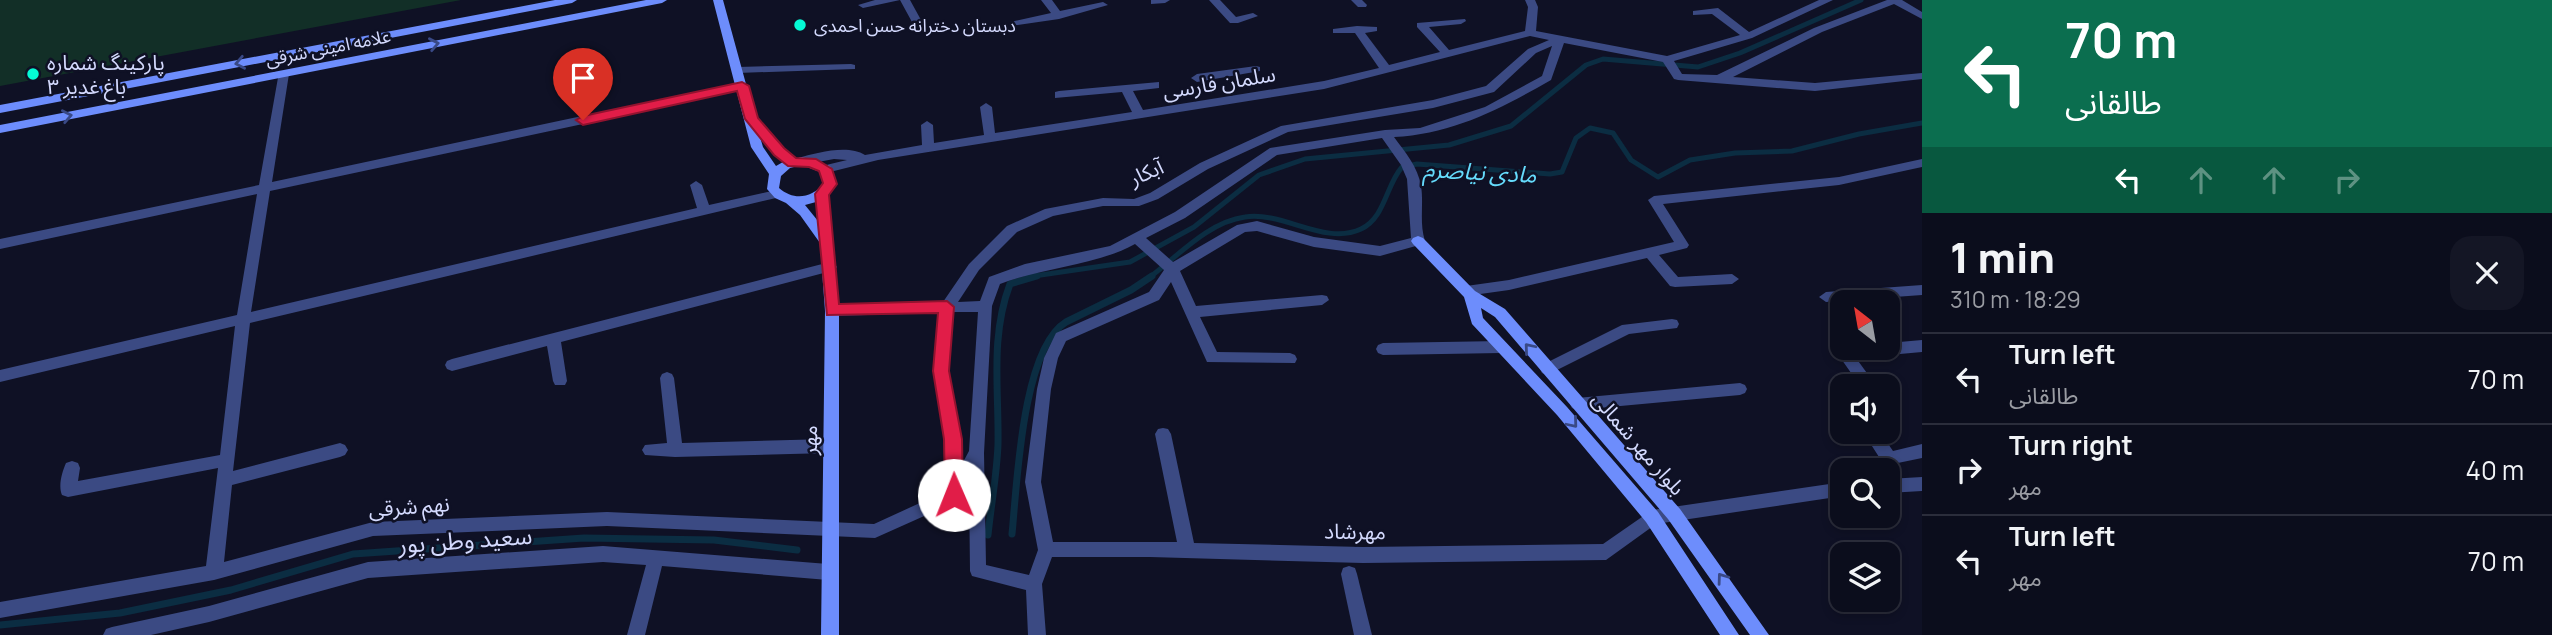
<!DOCTYPE html>
<html lang="en">
<head>
<meta charset="utf-8">
<style>
	:root { --surface:#0b0d1c; --page:#141625; --text:#f1f3f6; --muted:#9a9ca3; --line:#2b2d3b }
	body { margin:0; font-family:Manrope,"Noto Sans Arabic",sans-serif; background:var(--page); color:var(--text); height:100vh; display:flex; flex-direction:column; font-size:26px; white-space:nowrap }
	* { box-sizing:border-box; margin:0 }
	p { font-size:23px; color:var(--muted) }
	.icon { flex:none; width:38px; height:38px; fill:none; stroke:currentColor; stroke-width:2; stroke-linecap:round; stroke-linejoin:round }
	.map { position:relative; flex:1; overflow:hidden }
	.drawer { display:flex; flex-direction:column; background:var(--surface); width:630px }
	.drawer>* { flex:none }
	.banner { background:#0b6e4f; color:#fff; overflow:hidden }
	.needle { width:46px; rotate:329deg }
	.fabs { position:absolute; left:1830px; top:290px; display:grid; gap:14px }
	.fabs a { display:grid; place-items:center; width:70px; height:70px; border-radius:14px; background:var(--surface); box-shadow:0 4px 10px #0003,0 0 0 2px var(--line); font-size:35px }
	.pin { position:absolute; display:grid; place-items:center; width:60px; height:60px; color:#fff; margin:-72px -30px; border-radius:50% 50% 50% 0; rotate:-45deg; box-shadow:0 0 7px #0007 }
	.pin .icon { rotate:45deg }
	.me { position:absolute; width:77px; margin:-38px; rotate:359deg; stroke-linejoin:round; filter:drop-shadow(0 0 5px #0008) }
	.turn { display:flex; align-items:center; gap:24px; height:147px; padding:0 28px; font-size:32px }
	.turn .icon { width:91px; height:91px; stroke-width:2.5 }
	.turn b { display:block; font-size:49px; line-height:60px }
	.lanes { display:flex; align-items:center; height:66px; padding:0 28px; background:#0003; justify-content:center; gap:35px; direction:ltr }
	.lanes .off { opacity:.35 }
	.round { display:grid; place-items:center; flex:none; width:74px; height:74px; border-radius:21px; background:var(--page) }
	.overview { display:flex; align-items:center; justify-content:space-between; height:119px; padding:0 28px }
	h1 { font-size:42px; font-weight:800; line-height:52px }
	ul { padding:0; list-style:none }
	li { display:flex; align-items:center; gap:21px; height:91px; padding:0 28px; border-top:2px solid var(--line) }
	li div { flex:1 }
	li b { display:block; font-size:26px }
	li em { font-style:normal }
	main { display:flex; flex:1; min-height:0 }
	.map>svg:first-child { display:block }
	.green { fill:#122f27 }
	.lines { fill:none; stroke-linecap:round; stroke-linejoin:round }
	.stream-far1 { stroke:#0b2d42; stroke-width:5 }
	.stream { stroke:#0b2d42; stroke-width:7 }
	.street { fill:#3b4a83; fill-rule:evenodd }
	.secondary { fill:#6d8dfc; fill-rule:evenodd }
	.oneway { stroke:#394986 }
	.route { fill:#e11d48; stroke:#92132f; stroke-width:2 }
	.poi-dot { fill:#05fad5; stroke:#0f1125; stroke-width:2.5 }
	.labels { text-anchor:middle; dominant-baseline:central; stroke-width:5; stroke-linejoin:round; paint-order:stroke }
	.far-poi-label { font-size:18px; fill:#d4dafe; stroke:#0f1125; text-anchor:start }
	.far-street-label { font-size:18px; fill:#d4dafe; stroke:#0f1125 }
	.poi-label { font-size:21px; fill:#d4dafe; stroke:#0f1125; text-anchor:start }
	.street-label { font-size:21px; fill:#d4dafe; stroke:#0f1125 }
	.water-label { font-size:23px; font-style:italic; fill:#65dbfc; stroke:#0f1125 }
	.near-street-label { font-size:24px; fill:#d4dafe; stroke:#0f1125 }
</style>
</head>
<body>
<main>
<div class="map">
<svg width="1922" height="635" viewBox="0 0 1922 635">
	<rect width="100%" height="100%" fill="#0f1125"/>
	<polygon class="green" points="0,0 461,0 0,86"/>
	<g class="lines">
		<g class="stream-far1">
			<polyline points="1027,277 1130,262 1194,227 1259,175 1305,159 1449,145 1511,126 1586,65 1603,59 1698,67 1740,53 1861,0"/>
			<path d="M1150 277C1178 256 1208 222 1245 217 1283 211 1325 246 1361 229 1385 218 1386 185 1402 167L1417 164 1550 174 1562 172 1576 138 1590 128 1613 133 1631 160 1658 177 1690 160 1735 153 1792 151 1859 134 1922 123"/>
		</g>
		<g class="stream">
			<path d="M1012 534C1017 484 1022 349 1066 322L1131 290 1152 276"/>
			<path d="M988 535C991 505 997 474 998 444 999 389 990 337 1010 284L1037 276"/>
			<polyline points="0,625 120,613 231,590 353,554 584,538 714,540 797,550"/>
		</g>
		<g class="street">
			<polygon points="875,0 910,0 921,20 916,23 912,22 900,0 863,8 858,5"/>
			<polygon points="1041,0 1052,0 1060,11 1103,2 1108,5 1059,19 1010,26 1010,22 1051,13"/>
			<polygon points="1151,0 1170,0 1165,3 1151,4"/>
			<polygon points="1209,0 1220,0 1236,17 1253,13 1258,16 1238,23 1230,23"/>
			<polygon points="1351,0 1362,0 1367,5 1366,7 1358,7"/>
			<path d="M1525 0H1535L1538 7 1536 31 1667 56 1740 35 1712 14 1693 15V11L1718 8 1749 32 1819 0H1833L1752 38 1674 61 1682 74 1717 75 1814 28 1887 0H1902L1922 12V19L1894 4 1822 32 1733 77 1815 83 1922 73V79L1815 91 1678 80 1674 79 1663 62 1564 43 1551 80C1500 109 1453 134 1394 137 1405 152 1418 167 1421 186 1424 204 1419 222 1425 241L1423 244 1380 256 1314 247 1257 231 1245 232 1180 271 1196 306 1322 295 1327 296 1329 300 1322 305 1200 317 1217 352 1290 353 1295 355 1297 359 1295 363 1207 362 1171 282 1159 300 1066 341 1058 358 1051 389 1041 482 1053 542H1177L1155 434 1158 429 1163 428 1168 429 1171 434 1194 543 1363 547 1603 544 1652 510 1843 482V496L1656 524 1606 560 1363 563 1150 557H1052L1042 584 1046 635H1028L1026 590 972 576 970 571 969 482 960 500 875 538 607 526 373 536 214 580 0 618V602L206 566 218 468 68 497 62 495C58 486 62 472 66 463L72 461 78 463 80 468 78 481 220 455 235 326 0 382V370L237 315 257 194 0 249V239L259 185 279 72H287L289 74 272 182 742 82 748 86 742 90 270 191 251 312 697 208 690 185 696 181 702 185 709 205 776 190 782 194 776 198 250 323 233 471 340 443 345 445 348 450 345 455 340 457 232 485 224 562 373 522 607 512 874 524 946 491 945 439 934 371 939 313 832 316 827 315 825 311 827 307 943 302 969 264 1007 226 1045 209 1103 198 1134 199 1150 193 1200 163 1281 126 1433 100 1486 86 1528 49 1549 40 1530 36 1324 89 878 160 826 173 820 169 822 166 847 160 834 159 802 165 798 164 796 161 798 158C816 153 848 144 865 155L922 145 921 125 927 121 933 125 934 143 984 135 980 107 986 103 992 107 995 133 1132 112 1122 92 1055 98V92L1059 91 1159 82V88L1133 91 1143 110 1324 81 1379 68 1355 33H1333V29L1357 26 1377 27V31L1365 33 1389 65 1440 52 1417 27V23L1465 19 1466 21 1461 24 1429 27 1449 50 1525 31 1528 7ZM1552 46 1542 76 1485 107 1420 128 1385 130 1270 148 1175 212 1110 246 1025 264 989 277 980 301 958 302 979 270 1017 232 1053 216 1103 206H1139L1158 199 1208 169 1288 132 1433 108 1494 92 1536 53ZM1382 138 1401 165 1407 179 1411 238 1380 246 1314 237 1257 221 1237 225 1173 262 1146 238 1185 218 1277 155ZM1135 244 1164 270 1149 292 1056 333 1044 358 1037 389 1025 482 1038 550 1029 575 986 565 984 453 992 306 1000 284C1044 267 1095 266 1135 244ZM953 312H978L969 451 961 466V439L948 371Z"/>
			<polygon points="851,64 855,65 855,69 738,73 732,70 738,67"/>
			<polygon points="1256,66 1260,67 1260,71 1197,82 1191,78 1197,74"/>
			<polygon points="1922,159 1922,167 1839,185 1663,204 1689,245 1687,248 1659,255 1678,277 1732,274 1739,279 1732,284 1675,287 1670,286 1647,258 1509,290 1466,296 1459,291 1466,286 1509,280 1674,242 1648,200 1654,196 1839,177"/>
			<polygon points="830,262 835,264 837,267 835,270 561,342 567,381 565,385 555,385 553,381 547,346 452,371 447,369 445,365 447,361 452,359"/>
			<polygon points="1922,285 1922,295 1826,302 1819,297 1826,292"/>
			<polygon points="1672,319 1677,320 1679,324 1677,328 1629,334 1547,375 1542,373 1540,369 1542,365 1622,325"/>
			<polygon points="1922,340 1922,352 1856,358 1877,387 1861,387 1837,353 1843,348 1888,348 1888,343"/>
			<polygon points="1501,341 1506,343 1508,347 1506,351 1501,353 1383,355 1378,353 1376,349 1378,345 1383,343"/>
			<polygon points="667,372 672,374 674,378 682,443 829,439 834,441 837,446 834,451 829,453 675,457 645,455 642,450 645,445 667,443 660,378 662,374"/>
			<polygon points="1740,383 1745,385 1747,389 1745,393 1740,395 1577,410 1572,408 1570,404 1572,400 1577,398"/>
			<polygon points="1863,432 1880,432 1893,451 1922,444 1922,458 1893,464 1885,471 1866,471 1879,457"/>
			<polygon points="1922,477 1922,491 1888,493 1888,479"/>
			<polygon points="603,546 828,564 834,567 836,572 834,577 828,580 662,566 645,635 627,635 646,565 603,562 368,578 209,622 151,635 103,635 106,629 112,627 209,606 368,562"/>
			<polygon points="1349,566 1355,568 1357,574 1372,635 1354,635 1341,574 1343,568"/>
		</g>
		<g class="secondary">
			<polygon points="555,0 577,0 572,3 0,113 0,105"/>
			<polygon points="646,0 667,0 662,3 0,133 0,125"/>
			<path d="M713 0H723L755 117 783 149 795 159 802 157 830 166 836 184 828 195 839 311V635H821L825 311 820 243 800 215 786 203 775 198 767 189 769 174 751 147ZM760 137 783 162 776 166 763 147ZM802 165 820 172 824 184C811 198 794 201 779 188L781 176 790 168ZM816 202 818 221 805 205Z"/>
			<polygon points="1418,236 1423,238 1475,291 1505,309 1680,509 1769,635 1750,635 1668,519 1495,317 1481,308 1483,318 1567,407 1658,512 1739,635 1720,635 1646,522 1557,415 1472,324 1464,297 1413,244 1411,241 1413,238"/>
		</g>
	</g>
	<defs><path id="oneway-chevron" d="M-2-3.5L2.5 0L-2 3.5" fill="none" stroke-width="1.6" stroke-linecap="round" stroke-linejoin="round" transform="scale(1.75)"/></defs>
	<g class="oneway">
		<use href="#oneway-chevron" transform="translate(434 44) rotate(-11)"/>
		<use href="#oneway-chevron" transform="translate(240 63) rotate(169)"/>
		<use href="#oneway-chevron" transform="translate(67 116) rotate(-11)"/>
		<use href="#oneway-chevron" transform="translate(1529 348) rotate(-130)"/>
		<use href="#oneway-chevron" transform="translate(1573 423) rotate(50)"/>
		<use href="#oneway-chevron" transform="translate(1722 578) rotate(-126)"/>
	</g>
	<polygon class="route" points="742,82 749,86 758,118 784,148 796,158 816,159 832,169 837,184 829,195 839,304 947,301 954,307 949,371 962,439 963,495 960,501 947,501 945,495 944,439 933,371 938,313 827,315 815,194 823,183 819,171 809,167 788,166 774,155 745,119 737,91 583,125 576,120 583,116"/>
	<g class="poi-dot">
		<circle cx="800" cy="25" r="7"/>
		<circle cx="33" cy="74" r="7"/>
	</g>
	<g class="labels">
		<g class="far-poi-label">
			<text x="814" y="25">دبستان دخترانه حسن احمدی</text>
		</g>
		<g class="far-street-label">
			<text transform="translate(328 47) rotate(-11)">علامه امینی شرقی</text>
		</g>
		<g class="poi-label">
			<text x="47" y="62">پارکینگ شماره<tspan x="47" dy="24">۳ باغ غدیر</tspan></text>
		</g>
		<g class="street-label">
			<text transform="translate(1219 82) rotate(-9)">سلمان فارسی</text>
			<text transform="translate(1146 172) rotate(-24)">آبکار</text>
			<text transform="translate(809 440) rotate(-89)">مهر</text>
			<text transform="translate(1639 443) rotate(49)">بلوار مهر شمالی</text>
			<text transform="translate(409 506) rotate(-4)">نهم شرقی</text>
			<text transform="translate(1355 531) rotate(1)">مهرشاد</text>
		</g>
		<g class="water-label">
			<text transform="translate(1480 171) rotate(3)">مادی نیاصرم</text>
		</g>
		<g class="near-street-label">
			<text transform="translate(465 539) rotate(-4)">سعید وطن پور</text>
		</g>
	</g>
</svg>
<div class="fabs">
<a><svg class="needle" viewBox="-14 -14 28 28"><path d="M0-13l5 13h-10z" fill="#e53935"/><path d="M0 13l5-13h-10z" fill="#9a9ca3"/></svg></a>
<a><svg class="icon" aria-label="sound" viewBox="0 0 24 24"><path d="M4 9h4l5-4v14l-5-4H4zM17 9q2 3 0 6"/></svg></a>
<a><svg class="icon" aria-label="search" viewBox="0 0 24 24"><circle cx="10" cy="10" r="6"/><path d="M15 15l6 6"/></svg></a>
<a><svg class="icon" aria-label="layers" viewBox="0 0 24 24"><path d="M12 4l9 5-9 5-9-5zM3 14l9 5 9-5"/></svg></a>
</div>
<div class="pin" style="left:583px;top:120px;background:#d93025"><svg class="icon" aria-label="arrive" viewBox="0 0 24 24"><path d="M6 21V4h12l-3 4 3 4H6"/></svg></div>
<svg class="me" style="left:954px;top:495px" viewBox="-20 -20 40 40"><circle r="19" fill="#fff"/><path d="M0-13L10 11 0 6-10 11z" fill="#e11d48"/></svg>
</div>
<section class="drawer">
<div class="banner">
<div class="turn"><svg class="icon" aria-label="left" viewBox="0 0 24 24"><path d="M17 20v-9H6M10 6l-5 5 5 5"/></svg><div><b>70 m</b>طالقانی</div></div>
<div class="lanes"><svg class="icon" aria-label="left" viewBox="0 0 24 24"><path d="M17 20v-9H6M10 6l-5 5 5 5"/></svg><svg class="icon off" aria-label="ahead" viewBox="0 0 24 24"><path d="M12 20V5M6 11l6-6 6 6"/></svg><svg class="icon off" aria-label="ahead" viewBox="0 0 24 24"><path d="M12 20V5M6 11l6-6 6 6"/></svg><svg class="icon off" aria-label="right" viewBox="0 0 24 24"><path d="M7 20v-9h11M14 6l5 5-5 5"/></svg></div>
</div>
<div class="overview"><div><h1>1 min</h1><p>310 m · 18:29</p></div><a class="round"><svg class="icon" aria-label="close" viewBox="0 0 24 24"><path d="M6 6l12 12M18 6L6 18"/></svg></a></div>
<ul>
<li><svg class="icon" aria-label="left" viewBox="0 0 24 24"><path d="M17 20v-9H6M10 6l-5 5 5 5"/></svg><div><b>Turn left</b><p>طالقانی</p></div><em>70 m</em></li>
<li><svg class="icon" aria-label="right" viewBox="0 0 24 24"><path d="M7 20v-9h11M14 6l5 5-5 5"/></svg><div><b>Turn right</b><p>مهر</p></div><em>40 m</em></li>
<li><svg class="icon" aria-label="left" viewBox="0 0 24 24"><path d="M17 20v-9H6M10 6l-5 5 5 5"/></svg><div><b>Turn left</b><p>مهر</p></div><em>70 m</em></li>
</ul>
</section>
</main>
</body>
</html>
